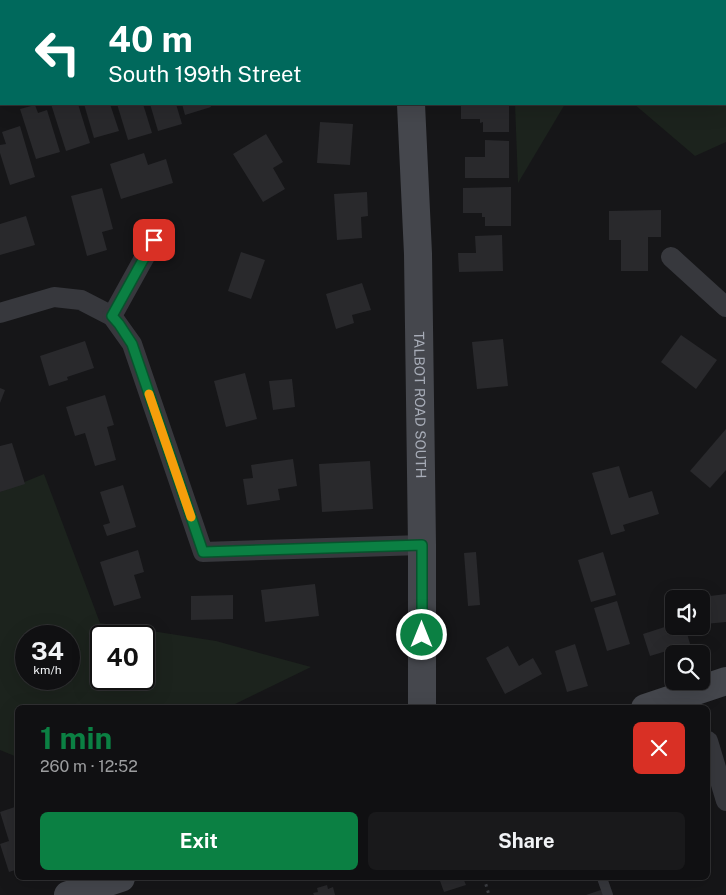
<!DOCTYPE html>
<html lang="en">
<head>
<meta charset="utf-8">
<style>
	:root { --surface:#101012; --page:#19191b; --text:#f1f3f6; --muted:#9c9d9f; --line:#303032; --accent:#0b8043 }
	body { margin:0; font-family:"Public Sans",sans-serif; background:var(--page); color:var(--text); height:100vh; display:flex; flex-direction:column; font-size:19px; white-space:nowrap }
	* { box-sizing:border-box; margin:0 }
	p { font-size:16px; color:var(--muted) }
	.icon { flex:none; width:28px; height:28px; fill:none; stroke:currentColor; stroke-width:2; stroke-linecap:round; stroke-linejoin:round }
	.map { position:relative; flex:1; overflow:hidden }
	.details { position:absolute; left:15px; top:705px; width:695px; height:175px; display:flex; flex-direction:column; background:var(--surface); border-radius:8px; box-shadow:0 5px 20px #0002,0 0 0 1px var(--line) }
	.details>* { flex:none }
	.guide { position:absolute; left:0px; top:0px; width:726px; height:105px; box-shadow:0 5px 20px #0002,0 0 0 1px var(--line); background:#00695c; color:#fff; overflow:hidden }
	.fabs { position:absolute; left:665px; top:590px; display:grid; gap:10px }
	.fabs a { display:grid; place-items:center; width:45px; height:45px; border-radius:8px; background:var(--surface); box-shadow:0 5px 20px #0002,0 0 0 1px var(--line); font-size:25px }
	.speed { position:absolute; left:15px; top:625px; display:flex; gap:10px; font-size:25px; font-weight:700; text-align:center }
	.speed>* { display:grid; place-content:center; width:65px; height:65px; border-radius:50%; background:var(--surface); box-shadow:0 5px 20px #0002,0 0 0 1px var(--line); line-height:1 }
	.speed small { font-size:12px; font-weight:400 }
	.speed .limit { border:2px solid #111; border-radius:8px; background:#fff; color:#111 }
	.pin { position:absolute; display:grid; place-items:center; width:42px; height:42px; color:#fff; margin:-21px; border-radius:10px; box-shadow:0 2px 8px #0006 }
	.me { position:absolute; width:55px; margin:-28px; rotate:0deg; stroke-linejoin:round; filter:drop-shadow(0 0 4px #0008) }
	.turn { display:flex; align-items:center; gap:18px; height:105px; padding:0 25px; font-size:22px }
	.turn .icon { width:65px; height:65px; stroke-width:2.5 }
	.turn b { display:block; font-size:35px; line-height:42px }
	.round { display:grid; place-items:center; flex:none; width:52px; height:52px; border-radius:8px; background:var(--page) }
	.summary { display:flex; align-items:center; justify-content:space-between; height:85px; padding:0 25px }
	h1 { font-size:30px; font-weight:700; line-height:38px; color:var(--accent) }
	.button { display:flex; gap:10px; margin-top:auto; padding:10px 25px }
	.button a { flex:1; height:58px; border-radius:8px; background:var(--accent); color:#fff; font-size:20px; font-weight:700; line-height:58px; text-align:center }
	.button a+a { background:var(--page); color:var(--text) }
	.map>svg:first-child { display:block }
	.green { fill:#1c231d; fill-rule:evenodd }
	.building { fill:#29292c }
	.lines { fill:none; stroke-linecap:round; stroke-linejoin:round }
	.path { stroke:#3d3f44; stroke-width:3; stroke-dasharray:2.5 4; stroke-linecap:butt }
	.lane { stroke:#37383d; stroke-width:10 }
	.street { stroke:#37383d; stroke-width:20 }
	.secondary { stroke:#45474d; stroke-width:28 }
	.route-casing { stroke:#07532c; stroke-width:12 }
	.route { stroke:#0b8043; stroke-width:9 }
	.slow { stroke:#f59e0b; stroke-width:9 }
	.labels { text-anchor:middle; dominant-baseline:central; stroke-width:5; stroke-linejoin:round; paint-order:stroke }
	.street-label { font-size:14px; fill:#a8adb8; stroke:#111113 }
</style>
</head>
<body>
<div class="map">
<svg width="726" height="895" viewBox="0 0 726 895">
	<rect width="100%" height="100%" fill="#161618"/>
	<g class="green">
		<polygon points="435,0 726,0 726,142 695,156 634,104 725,104 725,1"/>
		<polygon points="515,104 565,104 518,183"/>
		<path d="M44 474 100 623 216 641 311 667 229 707 18 708 17 757 0 750V492ZM26 636H69V679H26ZM101 636H144V679H101Z"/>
	</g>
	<g class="building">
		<polygon points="51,104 78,104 90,143 66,151"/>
		<polygon points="84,104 110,104 119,131 94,138"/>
		<polygon points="117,104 143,104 152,133 128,140"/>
		<polygon points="150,104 176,104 182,124 158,131"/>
		<polygon points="182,104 210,104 211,107 185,115"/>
		<polygon points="461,104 509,104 509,132 483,132 483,122 480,123 480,119 461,119"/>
		<polygon points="35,105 38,113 47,110 60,152 36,159 20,109"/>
		<polygon points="320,122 353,124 350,165 317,163"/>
		<polygon points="20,126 35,177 10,185 0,153 0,145 6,144 2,132"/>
		<polygon points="266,134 283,162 273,168 285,189 263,202 233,154"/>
		<polygon points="485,140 509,141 509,178 465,178 465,157 485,157"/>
		<polygon points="144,153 148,165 166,159 173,183 121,199 110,164"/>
		<polygon points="511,187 511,226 485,226 485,217 482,217 482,213 463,213 463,188"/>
		<polygon points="102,188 113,229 102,232 107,250 87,256 71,196"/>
		<polygon points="367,192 368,216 361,217 362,238 337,240 334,194"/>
		<polygon points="661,210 661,237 648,237 648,271 621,271 621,240 609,240 609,211"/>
		<polygon points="26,216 35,245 0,255 0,224"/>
		<polygon points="502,235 503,271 459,272 458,253 476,253 475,236"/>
		<polygon points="241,252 265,260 251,299 228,291"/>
		<polygon points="362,283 371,310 352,315 354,323 336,329 326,294"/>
		<polygon points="681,335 717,360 696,389 661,362"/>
		<polygon points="503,339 508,386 477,389 472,342"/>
		<polygon points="85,341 94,368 67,377 68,380 49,386 40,356"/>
		<polygon points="245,373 257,419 226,427 214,381"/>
		<polygon points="292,379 295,407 273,410 269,381"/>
		<polygon points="0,388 5,390 0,403"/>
		<polygon points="105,395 114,425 107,427 116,460 95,466 85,433 75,436 66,407"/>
		<polygon points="726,429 726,470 710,488 690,471"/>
		<polygon points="12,443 25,484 0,492 0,446"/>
		<polygon points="293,459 297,486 278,489 280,500 247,505 243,479 253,478 251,465"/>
		<polygon points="370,461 373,509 322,512 319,464"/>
		<polygon points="619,466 629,498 652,491 659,514 623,525 625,531 611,535 592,473"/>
		<polygon points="123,485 136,527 107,536 103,525 110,523 100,492"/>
		<polygon points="138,550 144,572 134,575 141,598 114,606 100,562"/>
		<polygon points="476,552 480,605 468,606 464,553"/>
		<polygon points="603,552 616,595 591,602 578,560"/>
		<polygon points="315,584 319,616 265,622 261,590"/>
		<polygon points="726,594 726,622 705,624 702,597"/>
		<polygon points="233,595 233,619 191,620 191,596"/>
		<polygon points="617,601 630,644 607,651 594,608"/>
		<polygon points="674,624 674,626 685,626 690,644 650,656 643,634"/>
		<polygon points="575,644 588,686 567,692 555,651"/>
		<polygon points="508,646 519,666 533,658 542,674 505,694 486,658"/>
		<polygon points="387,705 388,708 374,708 374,706"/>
		<polygon points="18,806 18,869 9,872 0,844 9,841 0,812"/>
		<polygon points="439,878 463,878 466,885 444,892"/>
		<polygon points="327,885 328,889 333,887 335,895 314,895 313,893 318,892 317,888"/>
		<polygon points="604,889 606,895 586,895"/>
	</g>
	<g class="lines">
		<polyline class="path" points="484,878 489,895"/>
		<polyline class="lane" points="602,878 608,895"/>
		<g class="street">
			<polyline points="268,1 269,0"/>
			<polyline points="0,84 1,83"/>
			<polyline points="671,257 726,307"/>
			<polyline points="0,313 54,297 81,300 112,316 154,240"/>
			<polyline points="112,316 132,344 203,552 422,545"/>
			<polyline points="708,741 726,801"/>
		</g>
		<g class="secondary">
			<polyline points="406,0 406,1"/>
			<path id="s1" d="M411 104 418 254 422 545V708"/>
			<polyline points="645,708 726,681"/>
			<polyline points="68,895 121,878"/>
		</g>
	</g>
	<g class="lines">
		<defs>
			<polyline id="route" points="154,240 112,316 119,324 132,344 203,552 422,545 422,635"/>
		</defs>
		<use href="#route" class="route-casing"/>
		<use href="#route" class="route"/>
		<polyline class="slow" points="149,394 191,517"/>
	</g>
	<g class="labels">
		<g class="street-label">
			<text stroke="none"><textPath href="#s1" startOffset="301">TALBOT ROAD SOUTH</textPath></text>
		</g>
	</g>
</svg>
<div class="fabs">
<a><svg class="icon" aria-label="sound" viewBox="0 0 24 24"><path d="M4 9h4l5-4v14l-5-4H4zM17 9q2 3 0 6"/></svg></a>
<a><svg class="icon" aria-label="search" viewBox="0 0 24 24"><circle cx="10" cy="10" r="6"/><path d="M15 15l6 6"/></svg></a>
</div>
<div class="speed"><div>34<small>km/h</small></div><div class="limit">40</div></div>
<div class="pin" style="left:154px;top:240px;background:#d93025"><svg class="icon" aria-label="arrive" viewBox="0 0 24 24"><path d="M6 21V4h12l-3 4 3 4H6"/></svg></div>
<svg class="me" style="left:422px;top:635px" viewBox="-20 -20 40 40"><circle r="17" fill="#0b8043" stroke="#fff" stroke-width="3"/><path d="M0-11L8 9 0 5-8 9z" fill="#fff"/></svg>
<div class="guide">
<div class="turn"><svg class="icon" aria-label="left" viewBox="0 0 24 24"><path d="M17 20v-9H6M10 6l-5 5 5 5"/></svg><div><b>40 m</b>South 199th Street</div></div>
</div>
<section class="details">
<div class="summary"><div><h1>1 min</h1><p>260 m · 12:52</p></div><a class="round" style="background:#d93025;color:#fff"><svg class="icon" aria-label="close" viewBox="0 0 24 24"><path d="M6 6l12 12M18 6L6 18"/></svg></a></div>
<div class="button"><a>Exit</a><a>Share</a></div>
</section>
</div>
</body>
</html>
